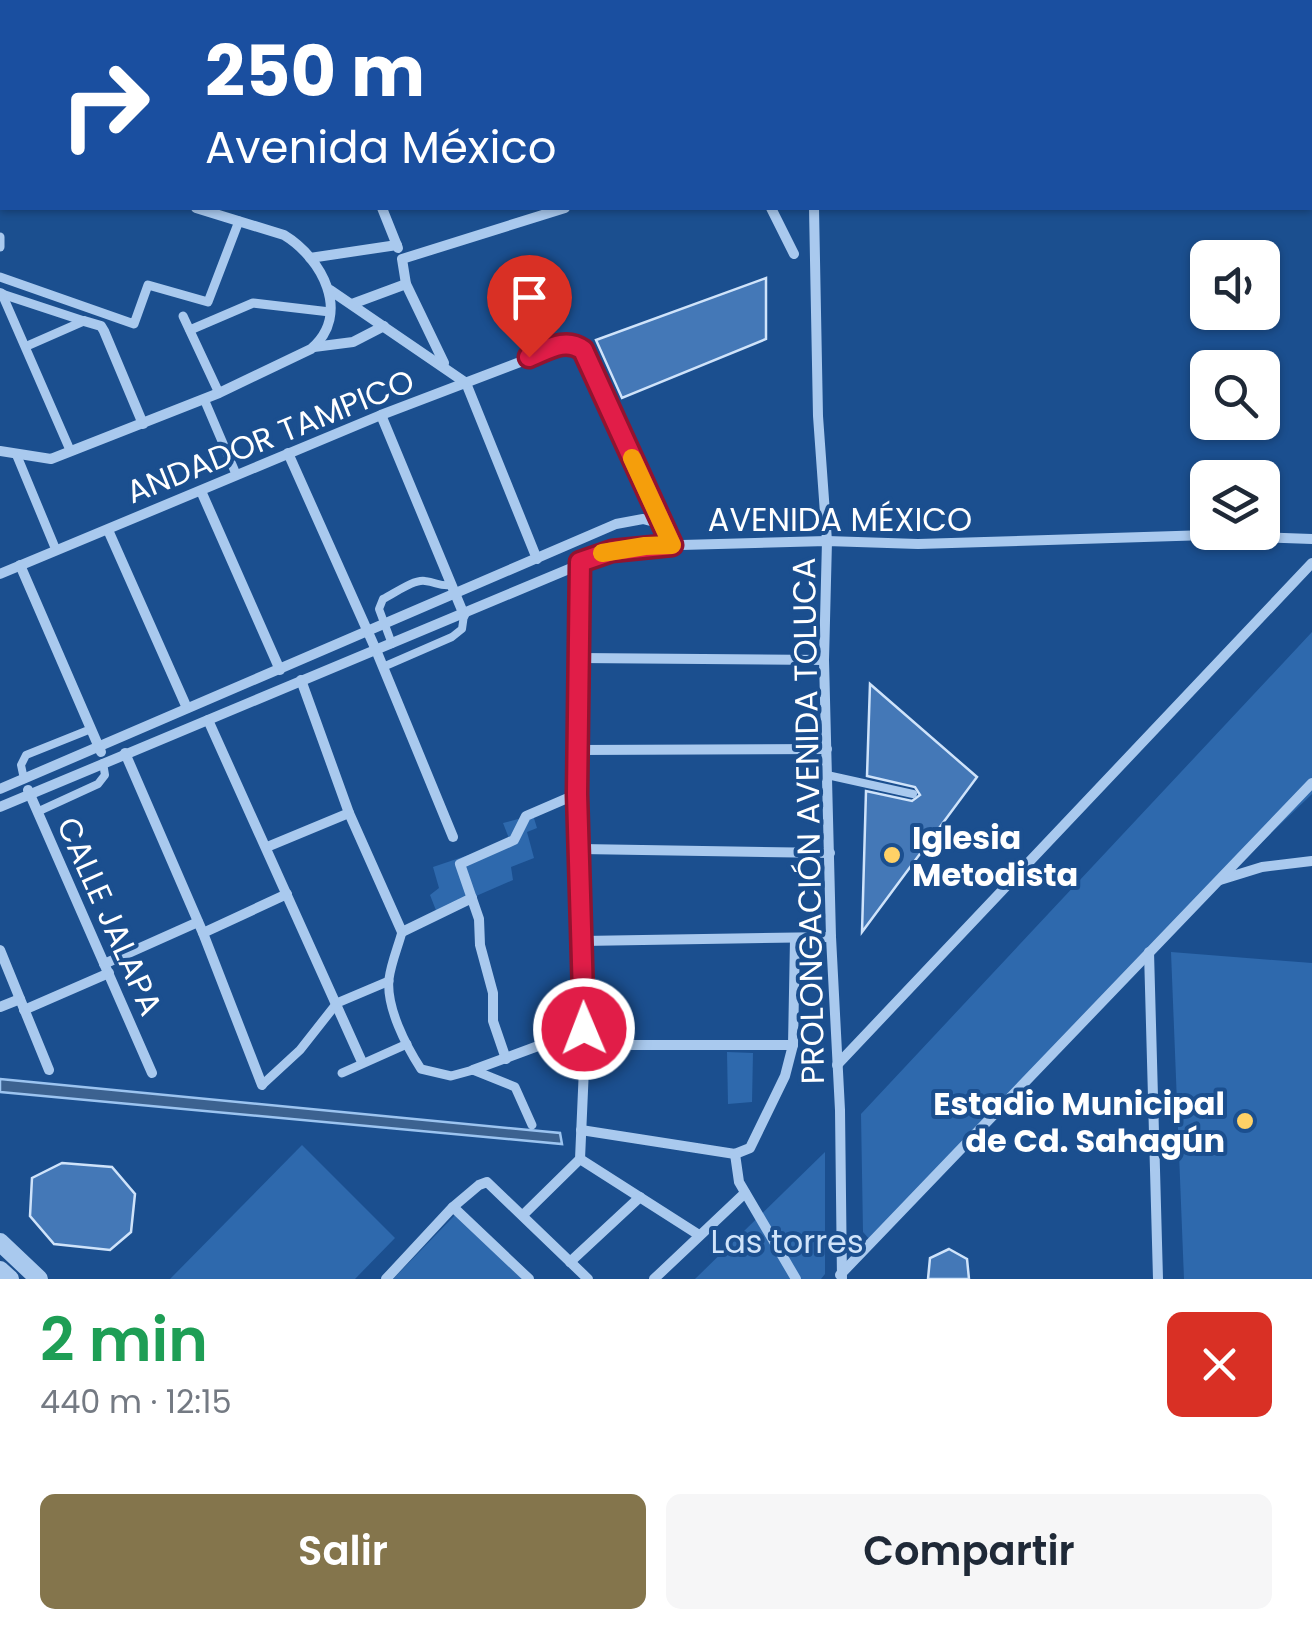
<!DOCTYPE html>
<html lang="es">
<head>
<meta charset="utf-8">
<style>
	:root { --surface:#fff; --page:#f6f6f7; --text:#1f2937; --muted:#747a83; --accent:#84754c }
	body { margin:0; font-family:Poppins,sans-serif; background:var(--page); color:var(--text); height:100vh; display:flex; flex-direction:column; font-size:38px; white-space:nowrap }
	* { box-sizing:border-box; margin:0 }
	p { font-size:32px; color:var(--muted) }
	.icon { flex:none; width:55px; height:55px; fill:none; stroke:currentColor; stroke-width:2; stroke-linecap:round; stroke-linejoin:round }
	.map { position:relative; height:1279px; overflow:hidden }
	.sheet { display:flex; flex-direction:column; background:var(--surface); flex:1 }
	.sheet>* { flex:none }
	.hud { position:absolute; left:0px; top:0px; width:1312px; height:210px; box-shadow:0 2px 8px #0004; background:#1a4fa0; color:#fff; overflow:hidden }
	.buttons { position:absolute; left:1190px; top:240px; display:grid; gap:20px }
	.buttons a { display:grid; place-items:center; width:90px; height:90px; border-radius:15px; background:var(--surface); box-shadow:0 2px 8px #0004; font-size:50px }
	.pin { position:absolute; display:grid; place-items:center; width:85px; height:85px; color:#fff; margin:-102px -42px; border-radius:50% 50% 50% 0; rotate:-45deg; box-shadow:0 0 10px #0007 }
	.pin .icon { rotate:45deg }
	.me { position:absolute; width:110px; margin:-55px; rotate:359deg; stroke-linejoin:round; filter:drop-shadow(0 0 8px #0008) }
	.turn { display:flex; align-items:center; gap:35px; height:210px; padding:0 40px; font-size:45px }
	.turn .icon { width:130px; height:130px; stroke-width:2.5 }
	.turn b { display:block; font-size:70px; line-height:85px }
	.round { display:grid; place-items:center; flex:none; width:105px; height:105px; border-radius:15px; background:var(--page) }
	.overview { display:flex; align-items:center; justify-content:space-between; height:170px; padding:0 40px }
	h1 { font-size:60px; font-weight:600; line-height:75px; color:#1e9e55 }
	.button { display:flex; gap:20px; margin-top:auto; padding:20px 40px }
	.button a { flex:1; height:115px; border-radius:15px; background:var(--accent); color:#fff; font-size:40px; font-weight:600; line-height:115px; text-align:center }
	.button a+a { background:var(--page); color:var(--text) }
	.map>svg:first-child { display:block }
	.green { fill:#2e69ad }
	.water { fill:#3c6290; stroke:#9cc4f0; stroke-width:2.5 }
	.building { fill:#4478b7; stroke:#cfe3fa; stroke-width:2.5 }
	.lines { fill:none; stroke-linecap:round; stroke-linejoin:round }
	.service { stroke:#a9c9ee; stroke-width:8 }
	.pedestrian { stroke:#a9c9ee; stroke-width:9 }
	.minor { stroke:#a9c9ee; stroke-width:10 }
	.tertiary { stroke:#a9c9ee; stroke-width:18 }
	.route-casing { stroke:#92132f; stroke-width:25 }
	.route { stroke:#e11d48; stroke-width:18 }
	.slow { stroke:#f59e0b; stroke-width:18 }
	.poi-dot { fill:#ffd166; stroke:#1b4f8f; stroke-width:4 }
	.labels { text-anchor:middle; dominant-baseline:central; stroke-width:8; stroke-linejoin:round; paint-order:stroke }
	.street-label { font-size:32px; fill:#fff; stroke:#1b4f8f }
	.poi-label { font-size:32px; font-weight:bold; fill:#fff; stroke:#1b4f8f; text-anchor:start }
	.park-label { font-size:32px; fill:#cfe3fa; stroke:#1b4f8f }
</style>
</head>
<body>
<div class="map">
<svg width="1312" height="1279" viewBox="0 0 1312 1279">
	<rect width="100%" height="100%" fill="#1b4f8f"/>
	<g class="green">
		<polygon points="1312,632 1312,794 1157,943 870,1240 863,1232 861,1114"/>
		<polygon points="533,815 537,828 527,832 534,858 511,867 513,880 437,913 430,895 439,888 433,867 510,841 503,823"/>
		<polygon points="1171,952 1312,963 1312,1279 1184,1279"/>
		<polygon points="727,1052 753,1053 752,1102 728,1104"/>
		<polygon points="302,1145 395,1238 355,1279 170,1279"/>
		<polygon points="825,1152 825,1274 821,1279 695,1279"/>
		<polygon points="455,1215 522,1279 393,1279"/>
	</g>
	<polygon class="water" points="0,1079 560,1133 562,1144 0,1092"/>
	<g class="building">
		<polygon points="766,278 766,339 622,398 596,340"/>
		<polygon points="870,684 977,777 862,932 866,791 912,801 920,795 915,787 867,776"/>
		<polygon points="62,1163 112,1167 135,1194 131,1232 110,1250 54,1244 30,1216 32,1178"/>
		<polygon points="949,1249 967,1259 969,1279 928,1279 930,1258"/>
	</g>
	<g class="lines">
		<g class="service">
			<path d="M392 644 379 609 383 599C394 594 413 579 425 581 437 582 439 587 452 585"/>
			<polyline points="383,667 452,637 462,629 464,615"/>
			<polyline points="827,775 913,794"/>
			<polyline points="24,779 21,765 26,755 91,729"/>
			<polyline points="37,812 98,784 105,775 103,763"/>
		</g>
		<g class="pedestrian">
			<polyline points="0,237 0,247"/>
			<polyline points="0,277 134,324 148,285 208,302 239,221"/>
			<polyline points="2,294 70,450"/>
			<polyline points="2,294 84,321"/>
			<polyline points="183,316 219,393"/>
			<polyline points="190,330 253,303 330,312"/>
			<polyline points="27,346 84,321"/>
			<polyline points="204,399 236,474"/>
			<polyline points="17,456 56,550"/>
			<path d="M402 932C398 947 391 963 389 979 386 1007 406 1046 421 1069L451 1076 473 1070 515 1087 532 1125"/>
			<polyline points="342,1073 407,1044"/>
			<polyline points="262,1085 300,1050 337,1003 389,981"/>
		</g>
		<g class="minor">
			<polyline points="0,0 2,5"/>
			<polyline points="301,0 302,2"/>
			<polyline points="150,2 156,0"/>
			<polyline points="883,2 884,0"/>
			<polyline points="0,146 2,147"/>
			<polyline points="382,208 398,248"/>
			<polyline points="771,208 794,254"/>
			<polyline points="814,208 818,416 827,541 824,660 831,937 840,1110 842,1279"/>
			<polyline points="310,258 397,245"/>
			<polyline points="330,290 466,383 537,559"/>
			<polyline points="0,293 2,294"/>
			<polyline points="352,304 406,284"/>
			<polyline points="84,321 101,326 104,331 143,424"/>
			<polyline points="314,347 353,342 384,326"/>
			<polyline points="444,363 406,284 402,259 565,208"/>
			<polyline points="381,415 464,615"/>
			<path d="M0 451 51 459 219 393 311 349C352 314 322 258 284 235L196 208"/>
			<polyline points="288,453 376,650 453,837"/>
			<polyline points="201,491 280,670"/>
			<polyline points="108,530 187,708"/>
			<polyline points="20,565 101,752"/>
			<polyline points="0,574 381,415 570,343 583,350 673,545"/>
			<polyline points="579,658 824,660"/>
			<polyline points="301,680 349,813 402,932 472,898"/>
			<polyline points="208,720 362,1062"/>
			<polyline points="578,750 827,749"/>
			<polyline points="125,753 203,933 262,1085"/>
			<polyline points="0,789 616,524 643,519 662,524"/>
			<polyline points="28,790 152,1073"/>
			<polyline points="0,807 612,551 645,546 827,541 918,544 1208,535 1312,539"/>
			<polyline points="267,847 349,813"/>
			<polyline points="581,849 830,853"/>
			<polyline points="1220,880 1262,867 1312,861"/>
			<polyline points="203,933 287,894"/>
			<polyline points="582,941 831,937"/>
			<polyline points="0,950 49,1070"/>
			<polyline points="1149,952 1158,1279"/>
			<polyline points="104,964 198,922"/>
			<polyline points="0,1007 20,999"/>
			<polyline points="24,1010 109,973"/>
			<polyline points="585,1045 793,1045"/>
			<polyline points="506,1059 493,1021 493,993 480,945 479,919 460,864 514,840 526,816 577,794"/>
			<polyline points="837,1065 1312,563"/>
			<polyline points="473,1070 584,1029"/>
			<polyline points="581,1130 735,1154 750,1148 785,1076 793,1045 795,939"/>
			<polyline points="735,1154 739,1182 796,1279"/>
			<polyline points="580,1159 699,1235"/>
			<polyline points="453,1207 479,1185 487,1182 588,1279"/>
			<polyline points="523,1215 580,1159 585,1045 577,794 580,561"/>
			<polyline points="570,1262 640,1197"/>
			<polyline points="840,1275 1312,783"/>
			<polyline points="386,1279 453,1207 529,1279"/>
			<polyline points="654,1279 745,1193"/>
		</g>
		<g class="tertiary">
			<polyline points="0,1242 39,1279"/>
			<polyline points="0,1270 10,1279"/>
		</g>
	</g>
	<g class="lines">
		<defs>
			<path id="route" d="M529 357C547 350 565 337 583 350L672 545 612 551 580 562 577 794 584 1029"/>
		</defs>
		<use href="#route" class="route-casing"/>
		<use href="#route" class="route"/>
		<polyline class="slow" points="602,553 645,546 672,545 632,458"/>
	</g>
	<g class="poi-dot">
		<circle cx="892" cy="855" r="10"/>
		<circle cx="1245" cy="1121" r="10"/>
	</g>
	<g class="labels">
		<g class="street-label">
			<text transform="translate(270 436) rotate(-22)">ANDADOR TAMPICO</text>
			<text x="840" y="519">AVENIDA MÉXICO</text>
			<text transform="translate(808 821) rotate(-91)">PROLONGACIÓN AVENIDA TOLUCA</text>
			<text transform="translate(110 916) rotate(66)">CALLE JALAPA</text>
		</g>
		<g class="poi-label">
			<text x="912" y="837">Iglesia<tspan x="912" dy="37">Metodista</tspan></text>
			<text x="1225" y="1103" text-anchor="end">Estadio Municipal<tspan x="1225" dy="37">de Cd. Sahagún</tspan></text>
		</g>
		<g class="park-label">
			<text x="787" y="1241">Las torres</text>
		</g>
	</g>
</svg>
<div class="buttons">
<a><svg class="icon" aria-label="sound" viewBox="0 0 24 24"><path d="M4 9h4l5-4v14l-5-4H4zM17 9q2 3 0 6"/></svg></a>
<a><svg class="icon" aria-label="search" viewBox="0 0 24 24"><circle cx="10" cy="10" r="6"/><path d="M15 15l6 6"/></svg></a>
<a><svg class="icon" aria-label="layers" viewBox="0 0 24 24"><path d="M12 4l9 5-9 5-9-5zM3 14l9 5 9-5"/></svg></a>
</div>
<div class="pin" style="left:529px;top:357px;background:#d93025"><svg class="icon" aria-label="arrive" viewBox="0 0 24 24"><path d="M6 21V4h12l-3 4 3 4H6"/></svg></div>
<svg class="me" style="left:584px;top:1029px" viewBox="-20 -20 40 40"><circle r="17" fill="#e11d48" stroke="#fff" stroke-width="3"/><path d="M0-11L8 9 0 5-8 9z" fill="#fff"/></svg>
<div class="hud">
<div class="turn"><svg class="icon" aria-label="right" viewBox="0 0 24 24"><path d="M7 20v-9h11M14 6l5 5-5 5"/></svg><div><b>250 m</b>Avenida México</div></div>
</div>
</div>
<section class="sheet">
<div class="overview"><div><h1>2 min</h1><p>440 m · 12:15</p></div><a class="round" style="background:#d93025;color:#fff"><svg class="icon" aria-label="close" viewBox="0 0 24 24"><path d="M6 6l12 12M18 6L6 18"/></svg></a></div>
<div class="button"><a>Salir</a><a>Compartir</a></div>
</section>
</body>
</html>
